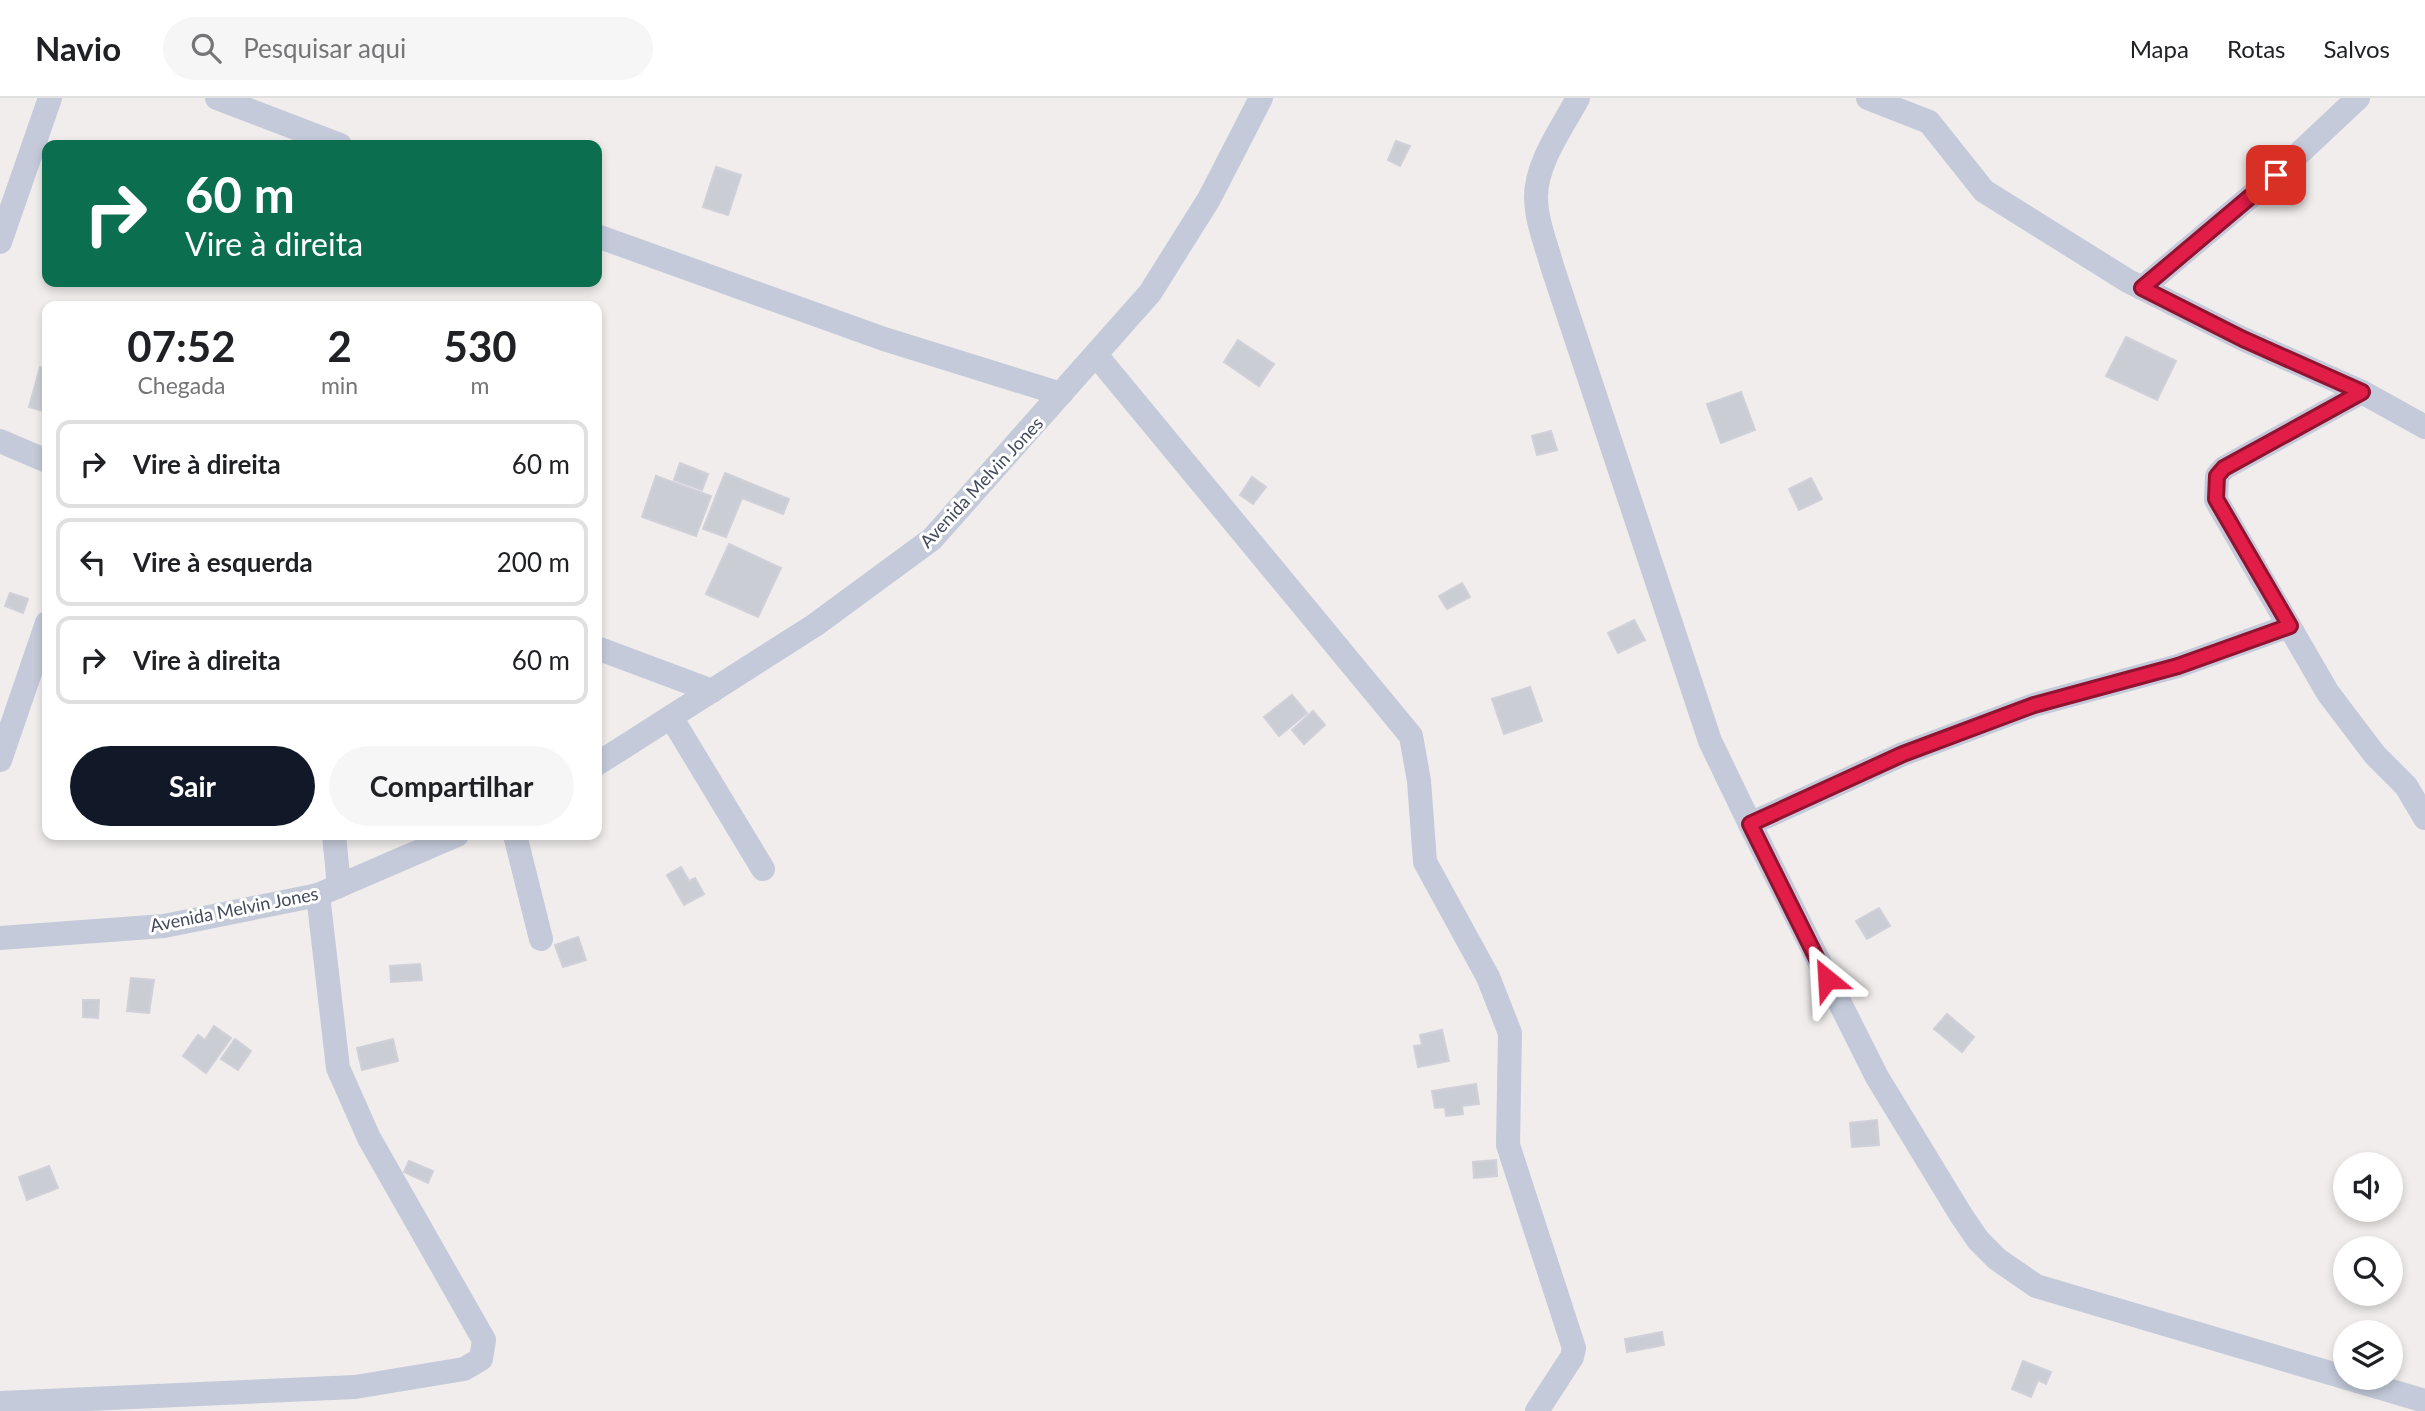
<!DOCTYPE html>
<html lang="pt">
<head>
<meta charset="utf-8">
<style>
	:root { --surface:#fff; --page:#f6f6f6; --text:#202124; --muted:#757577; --line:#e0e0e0; --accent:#111827 }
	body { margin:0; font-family:Lato,sans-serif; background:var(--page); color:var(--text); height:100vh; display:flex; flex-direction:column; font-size:26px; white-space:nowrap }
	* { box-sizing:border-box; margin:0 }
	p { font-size:23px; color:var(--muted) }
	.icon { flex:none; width:38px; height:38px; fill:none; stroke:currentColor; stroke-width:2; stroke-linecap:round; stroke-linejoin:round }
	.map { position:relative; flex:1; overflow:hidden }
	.sheet { position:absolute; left:42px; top:203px; width:560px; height:539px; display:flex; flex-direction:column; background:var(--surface); border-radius:14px; box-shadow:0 4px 10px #0003 }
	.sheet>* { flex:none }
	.guide { position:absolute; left:42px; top:42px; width:560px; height:147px; border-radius:14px; box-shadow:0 4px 10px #0003; background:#0b6e4f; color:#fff; overflow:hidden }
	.fabs { position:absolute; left:2333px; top:1054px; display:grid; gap:14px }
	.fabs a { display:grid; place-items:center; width:70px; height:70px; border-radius:50%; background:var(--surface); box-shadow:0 4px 10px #0003; font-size:35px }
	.pin { position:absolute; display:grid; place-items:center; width:60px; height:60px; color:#fff; margin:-30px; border-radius:14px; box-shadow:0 4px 10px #0006 }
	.me { position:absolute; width:77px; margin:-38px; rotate:333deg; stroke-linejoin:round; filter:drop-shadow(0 0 5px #0008) }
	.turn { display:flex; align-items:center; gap:24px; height:147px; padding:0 28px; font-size:32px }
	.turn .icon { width:91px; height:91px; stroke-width:2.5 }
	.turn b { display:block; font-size:49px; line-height:60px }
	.eta { display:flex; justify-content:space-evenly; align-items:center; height:119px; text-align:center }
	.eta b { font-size:42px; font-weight:700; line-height:49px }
	.primary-button { display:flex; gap:14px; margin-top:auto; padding:14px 28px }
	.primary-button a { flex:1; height:80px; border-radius:42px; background:var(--accent); color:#fff; font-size:28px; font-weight:700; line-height:80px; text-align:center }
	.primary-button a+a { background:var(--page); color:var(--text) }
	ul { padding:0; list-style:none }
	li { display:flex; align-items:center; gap:21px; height:88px; margin:0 14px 10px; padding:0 14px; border:4px solid var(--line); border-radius:14px }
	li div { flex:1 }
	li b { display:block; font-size:26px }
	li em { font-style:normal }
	header { display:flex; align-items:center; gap:42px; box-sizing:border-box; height:98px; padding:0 35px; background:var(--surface); border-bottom:2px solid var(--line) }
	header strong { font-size:33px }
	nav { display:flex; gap:38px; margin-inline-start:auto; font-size:24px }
	.search { width:490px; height:63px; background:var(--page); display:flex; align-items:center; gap:18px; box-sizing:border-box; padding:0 24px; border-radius:38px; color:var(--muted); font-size:26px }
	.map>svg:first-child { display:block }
	.building { fill:#cbcdd5; stroke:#d0d0d9; stroke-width:2 }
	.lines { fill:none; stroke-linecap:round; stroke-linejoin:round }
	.minor { stroke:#c4cad9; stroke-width:24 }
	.route-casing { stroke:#92132f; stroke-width:18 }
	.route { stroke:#e11d48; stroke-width:12 }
	.labels { text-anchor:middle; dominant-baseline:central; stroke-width:6; stroke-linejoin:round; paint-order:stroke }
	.street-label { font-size:18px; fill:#434a5c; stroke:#fff }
</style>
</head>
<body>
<header>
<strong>Navio</strong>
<div class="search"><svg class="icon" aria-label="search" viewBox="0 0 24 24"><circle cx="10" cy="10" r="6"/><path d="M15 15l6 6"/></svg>Pesquisar aqui</div>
<nav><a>Mapa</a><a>Rotas</a><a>Salvos</a></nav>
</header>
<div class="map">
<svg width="2425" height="1313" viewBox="0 0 2425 1313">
	<rect width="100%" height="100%" fill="#f0edec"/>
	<g class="building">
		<polygon points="1396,43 1410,48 1400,68 1388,62"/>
		<polygon points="716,69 741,77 728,117 703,109"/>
		<polygon points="2126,239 2176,263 2157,302 2106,278"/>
		<polygon points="1238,242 1274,266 1259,288 1224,264"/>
		<polygon points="40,269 47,272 47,314 29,309"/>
		<polygon points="1741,294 1755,332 1721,345 1707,306"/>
		<polygon points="1551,333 1557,352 1537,357 1532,338"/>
		<polygon points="680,365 708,376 702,392 674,382"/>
		<polygon points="725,375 789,401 783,416 742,400 726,439 703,431"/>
		<polygon points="656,378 711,398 696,438 642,419"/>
		<polygon points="1252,379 1266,389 1253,406 1240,397"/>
		<polygon points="1811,380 1822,401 1799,412 1789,391"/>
		<polygon points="729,446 781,470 758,519 706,496"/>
		<polygon points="1462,485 1470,499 1447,511 1439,498"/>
		<polygon points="10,495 28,501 23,515 5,508"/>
		<polygon points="1634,522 1645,542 1618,555 1608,535"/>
		<polygon points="1530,589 1542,623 1504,636 1492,601"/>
		<polygon points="1292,597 1307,615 1279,638 1264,619"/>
		<polygon points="1313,613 1325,627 1304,646 1292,632"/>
		<polygon points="681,769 689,783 695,780 704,796 684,807 667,777"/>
		<polygon points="1879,810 1890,828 1867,841 1856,823"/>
		<polygon points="578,839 586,862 563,869 555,847"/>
		<polygon points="420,866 422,882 391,884 390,868"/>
		<polygon points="131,880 154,882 149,915 127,913"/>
		<polygon points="83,902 99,902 98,920 83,919"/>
		<polygon points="1947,916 1974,939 1962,954 1934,931"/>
		<polygon points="214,928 231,940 206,975 183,958 198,937 205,942"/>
		<polygon points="1442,932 1449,963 1418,969 1414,948 1422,947 1420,937"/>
		<polygon points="235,941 251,953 238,972 221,961"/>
		<polygon points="393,941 398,963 362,972 357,950"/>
		<polygon points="1476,986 1479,1006 1462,1008 1463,1016 1446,1018 1445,1009 1435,1010 1432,993"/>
		<polygon points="1877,1022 1879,1047 1852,1049 1850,1025"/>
		<polygon points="1496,1062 1497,1078 1474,1080 1473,1064"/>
		<polygon points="409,1063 433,1073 428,1085 404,1074"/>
		<polygon points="49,1068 58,1090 27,1102 19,1079"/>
		<polygon points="1662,1234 1664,1247 1627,1254 1625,1241"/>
		<polygon points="2023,1263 2051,1274 2046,1286 2038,1282 2031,1299 2012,1291"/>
	</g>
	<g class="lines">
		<g class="minor">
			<polyline points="217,0 340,47"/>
			<path d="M1578 0C1562 30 1536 65 1536 99 1536 122 1546 146 1552 168L1710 643 1750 726 1877 979 1961 1117 1978 1142 1997 1161 2036 1188 2425 1303"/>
			<polyline points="1868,0 1929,24 1984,93 2128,183 2243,241 2362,294 2425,329"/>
			<polyline points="597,138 884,241 1061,296"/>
			<polyline points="0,144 50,0"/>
			<polyline points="2142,190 2276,77 2358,0"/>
			<polyline points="1096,257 1411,638 1419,683 1425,764 1488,879 1510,935 1508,1047 1574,1250 1572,1259 1537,1313"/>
			<polyline points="2362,294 2224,370 2217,378 2216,402 2328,595 2375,657 2406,688 2425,720"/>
			<polyline points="0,343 47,363"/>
			<polyline points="597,550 712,593"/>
			<polyline points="671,619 763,771"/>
			<polyline points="0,662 47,525"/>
			<polyline points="597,666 815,527 932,441 1150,195 1209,101 1261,0"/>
			<polyline points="1750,726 1903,656 2034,607 2178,568 2289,528"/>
			<polyline points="334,737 339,788"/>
			<polyline points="515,737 541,841"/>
			<polyline points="0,840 164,828 318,797 457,737"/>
			<polyline points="0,1305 355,1289 464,1271 481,1261 484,1242 369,1040 338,970 318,797"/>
		</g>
	</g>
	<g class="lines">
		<defs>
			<polyline id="route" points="1827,881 1750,726 1903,656 2034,607 2178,568 2290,528 2216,401 2217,378 2224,370 2362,294 2243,241 2142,190 2276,77"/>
		</defs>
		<use href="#route" class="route-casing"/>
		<use href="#route" class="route"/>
	</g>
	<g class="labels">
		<g class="street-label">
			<text transform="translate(981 384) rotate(-47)">Avenida Melvin Jones</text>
			<text transform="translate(234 811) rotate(-11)">Avenida Melvin Jones</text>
		</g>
	</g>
</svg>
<div class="fabs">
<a><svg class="icon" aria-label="sound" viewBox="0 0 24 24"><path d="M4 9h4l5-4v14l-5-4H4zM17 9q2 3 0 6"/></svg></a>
<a><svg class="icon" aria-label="search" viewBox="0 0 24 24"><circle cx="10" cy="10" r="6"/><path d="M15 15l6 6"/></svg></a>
<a><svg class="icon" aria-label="layers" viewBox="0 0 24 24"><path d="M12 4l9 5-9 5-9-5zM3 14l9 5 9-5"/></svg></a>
</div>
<div class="pin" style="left:2276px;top:77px;background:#d93025"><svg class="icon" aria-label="arrive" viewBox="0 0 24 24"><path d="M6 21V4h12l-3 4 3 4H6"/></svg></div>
<svg class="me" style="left:1827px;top:881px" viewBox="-20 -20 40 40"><path d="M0-17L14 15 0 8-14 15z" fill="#e11d48" stroke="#fff" stroke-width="4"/></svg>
<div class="guide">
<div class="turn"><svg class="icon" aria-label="right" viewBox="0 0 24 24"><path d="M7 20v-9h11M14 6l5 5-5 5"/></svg><div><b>60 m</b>Vire à direita</div></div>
</div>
<section class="sheet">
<div class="eta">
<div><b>07:52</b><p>Chegada</p></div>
<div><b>2</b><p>min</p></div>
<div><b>530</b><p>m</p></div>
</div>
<ul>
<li><svg class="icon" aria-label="right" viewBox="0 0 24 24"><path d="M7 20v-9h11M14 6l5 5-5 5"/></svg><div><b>Vire à direita</b></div><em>60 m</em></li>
<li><svg class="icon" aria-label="left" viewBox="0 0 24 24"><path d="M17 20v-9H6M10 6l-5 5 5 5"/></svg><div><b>Vire à esquerda</b></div><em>200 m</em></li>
<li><svg class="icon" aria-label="right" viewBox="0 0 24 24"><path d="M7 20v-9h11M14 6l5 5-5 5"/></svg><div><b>Vire à direita</b></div><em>60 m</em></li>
</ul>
<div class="primary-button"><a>Sair</a><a>Compartilhar</a></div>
</section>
</div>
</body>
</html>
